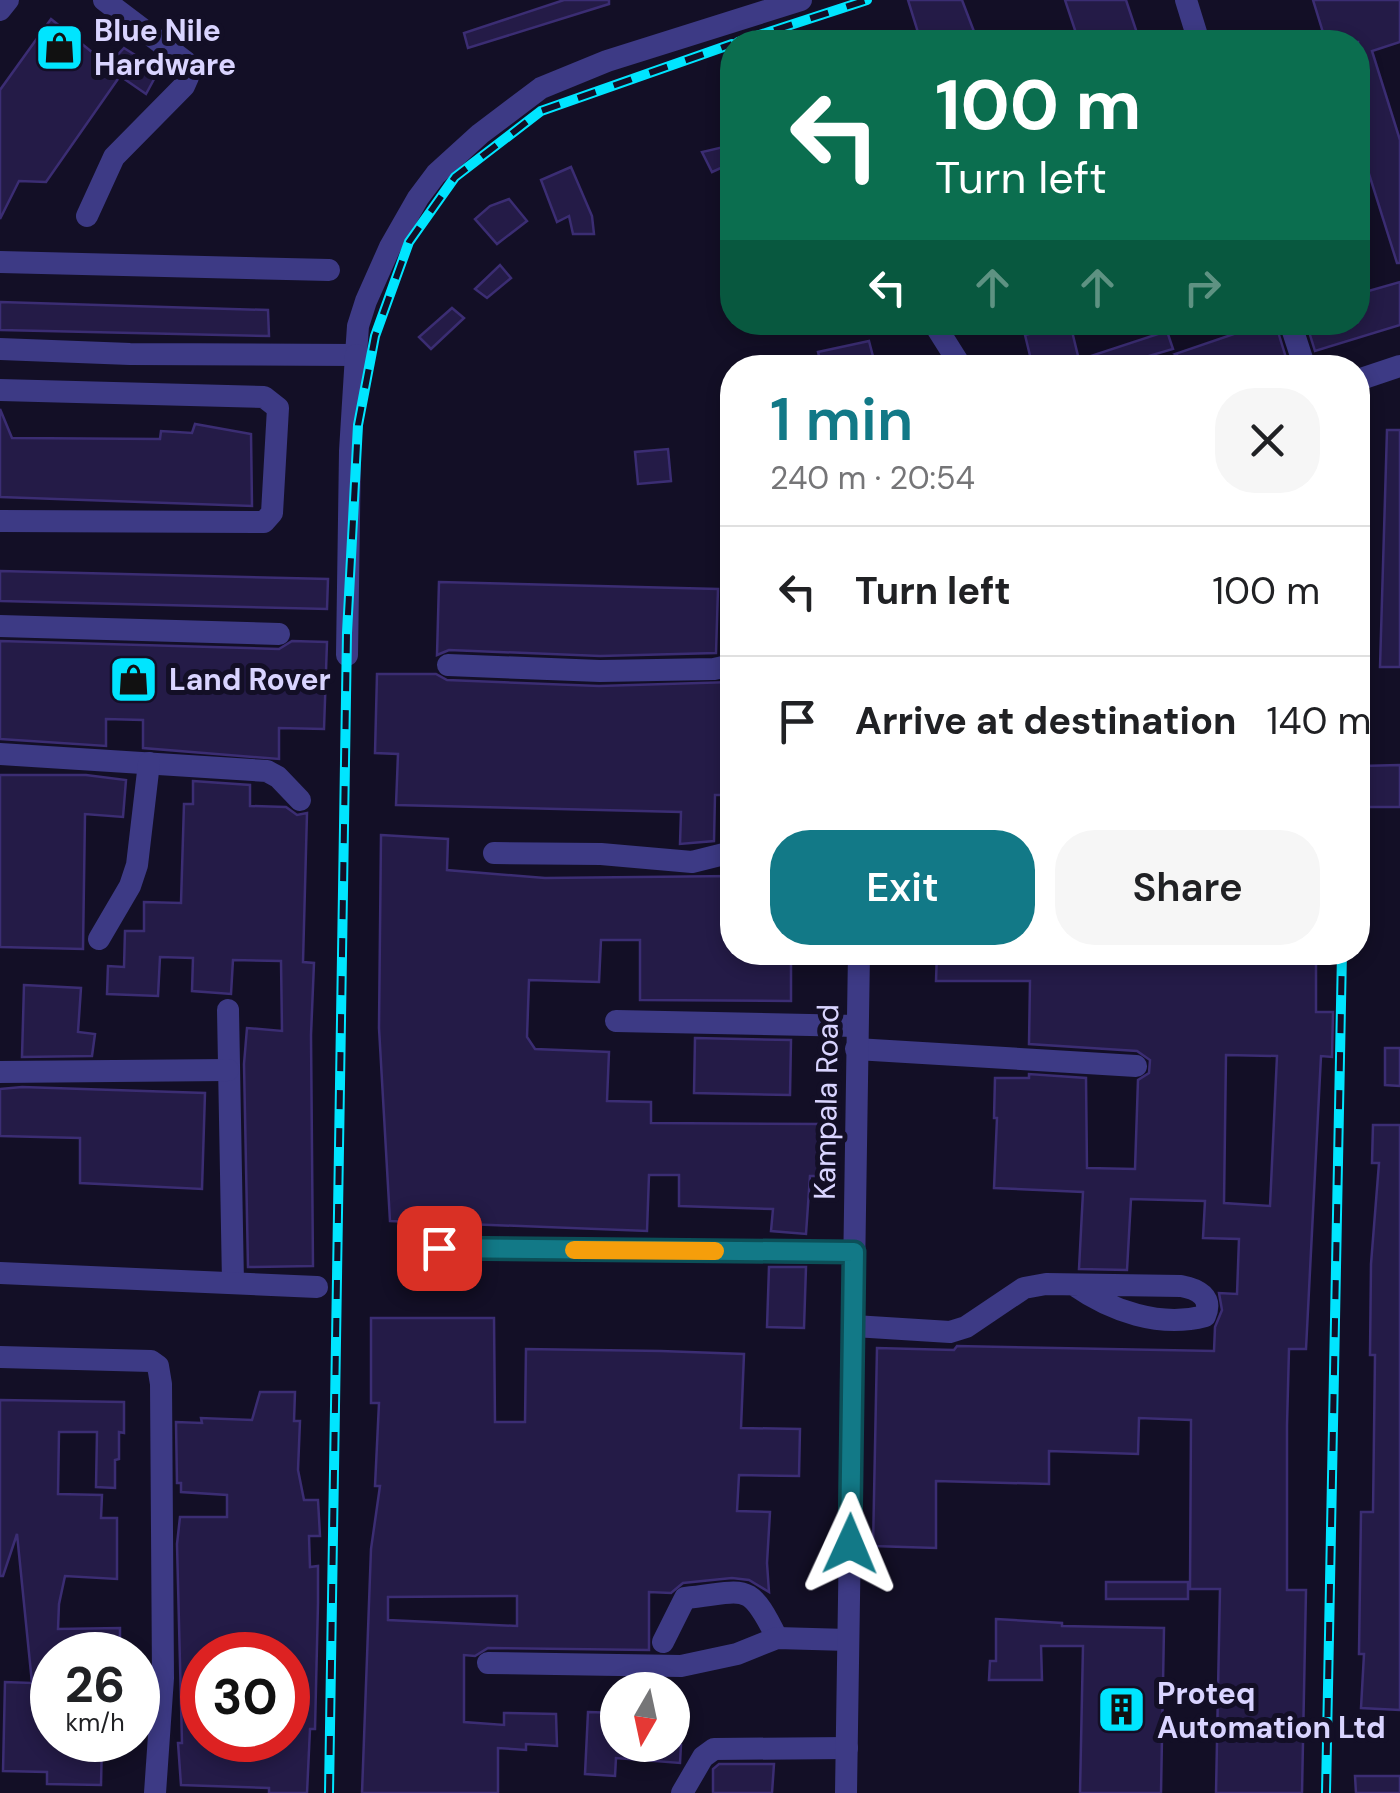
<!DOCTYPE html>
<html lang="en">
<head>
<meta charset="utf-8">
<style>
	:root { --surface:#fff; --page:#f6f6f6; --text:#202124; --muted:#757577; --line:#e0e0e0; --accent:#127987 }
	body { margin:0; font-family:"DM Sans",sans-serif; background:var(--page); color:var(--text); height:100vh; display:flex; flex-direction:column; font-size:38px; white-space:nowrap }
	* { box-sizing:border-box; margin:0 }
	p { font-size:32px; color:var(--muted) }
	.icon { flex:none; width:55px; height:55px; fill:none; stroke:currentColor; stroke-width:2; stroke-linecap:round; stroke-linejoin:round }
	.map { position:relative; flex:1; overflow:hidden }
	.drawer { position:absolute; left:720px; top:355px; width:650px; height:610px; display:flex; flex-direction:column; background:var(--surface); border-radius:40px; box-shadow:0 5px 15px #0003 }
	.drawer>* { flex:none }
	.guide { position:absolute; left:720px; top:30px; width:650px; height:305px; border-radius:40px; box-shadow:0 5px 15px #0003; background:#0b6e4f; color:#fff; overflow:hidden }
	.needle { width:65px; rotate:189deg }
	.fabs { position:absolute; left:600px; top:1672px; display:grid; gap:20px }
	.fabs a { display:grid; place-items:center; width:90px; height:90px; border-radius:50%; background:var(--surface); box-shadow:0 5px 15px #0003; font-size:50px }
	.speed { position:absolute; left:30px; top:1632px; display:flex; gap:20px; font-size:50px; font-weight:700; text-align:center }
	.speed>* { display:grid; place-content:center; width:130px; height:130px; border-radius:50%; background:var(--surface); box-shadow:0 5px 15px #0003; line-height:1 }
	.speed small { font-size:25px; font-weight:400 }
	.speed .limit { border:15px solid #d22; background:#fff; color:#111 }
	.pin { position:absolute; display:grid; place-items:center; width:85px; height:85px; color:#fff; margin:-42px; border-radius:20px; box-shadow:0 5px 15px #0006 }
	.me { position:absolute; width:110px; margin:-55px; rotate:1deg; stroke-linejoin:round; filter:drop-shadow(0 0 8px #0008) }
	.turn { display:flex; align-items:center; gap:35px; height:210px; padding:0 50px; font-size:45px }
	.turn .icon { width:130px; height:130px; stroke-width:2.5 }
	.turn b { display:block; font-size:70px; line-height:85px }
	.lanes { display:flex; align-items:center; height:95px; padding:0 50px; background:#0003; justify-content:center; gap:50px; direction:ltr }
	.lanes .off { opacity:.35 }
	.round { display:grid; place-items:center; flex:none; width:105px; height:105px; border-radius:40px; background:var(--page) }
	.headline { display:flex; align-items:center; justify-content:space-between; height:170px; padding:0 50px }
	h1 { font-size:60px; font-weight:600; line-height:75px; color:var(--accent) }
	.action { display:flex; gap:20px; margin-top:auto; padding:20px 50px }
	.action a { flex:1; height:115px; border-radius:40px; background:var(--accent); color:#fff; font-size:40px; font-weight:600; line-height:115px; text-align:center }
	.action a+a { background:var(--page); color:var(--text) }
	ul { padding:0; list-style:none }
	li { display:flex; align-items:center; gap:30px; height:130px; padding:0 50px; border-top:2px solid var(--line) }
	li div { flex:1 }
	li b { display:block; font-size:38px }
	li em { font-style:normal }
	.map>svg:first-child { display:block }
	.building { fill:#241b47; stroke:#3b2d73; stroke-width:2.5; fill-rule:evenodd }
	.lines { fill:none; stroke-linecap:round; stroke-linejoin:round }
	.minor { stroke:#3d3a85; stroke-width:22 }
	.rail-casing { stroke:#00e5ff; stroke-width:10 }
	.rail { stroke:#130f26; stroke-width:6; stroke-dasharray:19; stroke-linecap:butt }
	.route-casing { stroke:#0c4f58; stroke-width:25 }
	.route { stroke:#127987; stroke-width:18 }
	.slow { stroke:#f59e0b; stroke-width:18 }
	.labels { text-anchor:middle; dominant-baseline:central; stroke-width:10; stroke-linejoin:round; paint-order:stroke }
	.poi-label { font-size:30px; font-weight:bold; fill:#d9d4ff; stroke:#130f26; text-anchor:start }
	.street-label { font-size:30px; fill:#d9d4ff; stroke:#130f26 }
</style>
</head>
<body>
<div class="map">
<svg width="1400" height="1793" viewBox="0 0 1400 1793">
	<rect width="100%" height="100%" fill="#130f26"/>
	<g class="building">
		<polygon points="564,0 609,0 609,4 468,48 464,33"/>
		<polygon points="908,0 962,0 978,42 921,42"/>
		<polygon points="1065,0 1126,0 1140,42 1079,42"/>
		<polygon points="1313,0 1400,0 1400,42 1372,51 1400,140 1400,263 1397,263 1358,139 1358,42 1326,42"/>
		<polygon points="51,19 108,65 124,48 159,70 146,94 120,76 46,182 19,181 0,219 0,90"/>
		<polygon points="732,145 732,163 712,172 702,152"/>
		<polygon points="571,167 592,216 594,234 573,234 569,216 557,222 541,180"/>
		<polygon points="509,199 527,221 497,244 475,219 490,206"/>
		<polygon points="500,265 511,278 487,298 475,289"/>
		<polygon points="1400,282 1400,325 1315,351 1306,322 1358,322 1358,294"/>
		<polygon points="0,302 268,310 269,336 0,330"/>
		<polygon points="452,308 464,318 431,349 419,337"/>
		<polygon points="1269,322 1275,322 1287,361 1267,368 1187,368 1184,360 1175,354"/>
		<polygon points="1070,323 1079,360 1167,331 1173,349 1108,368 1033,368 1025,335"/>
		<polygon points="869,341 876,368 822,368 818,352"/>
		<polygon points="0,409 12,438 160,439 161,431 192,433 195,424 251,434 252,506 0,497"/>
		<polygon points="1387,430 1400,430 1400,667 1380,667"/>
		<polygon points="668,449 671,481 638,484 635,452"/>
		<polygon points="0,571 328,579 327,609 0,601"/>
		<polygon points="439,582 718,589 716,653 600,656 449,650 437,655"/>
		<polygon points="0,641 279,649 292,641 327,642 324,729 279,728 279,759 143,748 143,720 106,719 106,746 0,739"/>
		<polygon points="377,674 436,674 447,680 599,686 732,682 732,795 715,795 714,841 680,844 681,812 396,805 398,754 375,753"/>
		<polygon points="1400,765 1400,807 1362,807 1361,766"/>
		<polygon points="0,775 86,775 126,780 123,817 85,814 83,949 0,947"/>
		<polygon points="193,781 250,785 250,806 286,807 297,815 307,813 303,962 314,963 311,1035 313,1266 248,1267 244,1064 247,1028 282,1031 281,961 233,960 231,994 192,991 193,958 160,957 158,996 107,994 108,966 124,967 125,931 144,931 144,902 181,903 184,804 193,804"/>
		<polygon points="381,835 448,839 447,870 545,878 732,876 732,952 791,952 791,1001 640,1000 640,940 601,940 599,982 529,980 527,1037 535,1049 609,1052 607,1101 651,1102 651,1123 826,1124 826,1176 810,1176 806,1234 771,1231 773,1209 679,1206 679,1175 649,1175 647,1231 390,1221 379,1028"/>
		<path d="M937 952H1316V1012H1333L1332 1057 1321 1056 1306 1349H1289L1287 1425V1590H1306L1302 1793H1216L1220 1589H1190L1191 1420 1139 1418 1138 1454 1049 1451V1484L936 1481V1548L873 1546 877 1348 954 1350 957 1346 1214 1351 1215 1327 1222 1310 1219 1293 1237 1294 1239 1239 1203 1238 1205 1201 1131 1199 1127 1270 1079 1269 1083 1192 994 1188 997 1118H994L995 1078H1029V1074L1086 1078 1087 1168 1135 1169 1138 1080 1149 1073 1150 1060 1137 1051 1029 1044 1030 981H936ZM1226 1055 1277 1056 1270 1206 1224 1203Z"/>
		<polygon points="24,985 81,988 78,1032 95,1034 92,1056 22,1057"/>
		<polygon points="695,1038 791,1040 790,1095 694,1093"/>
		<polygon points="1385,1048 1400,1048 1400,1086 1385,1085"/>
		<polygon points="22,1087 205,1093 202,1189 80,1183 80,1138 0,1136 0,1089"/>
		<polygon points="1373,1125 1400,1125 1400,1710 1361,1708 1364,1654 1359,1654 1361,1512 1373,1512 1375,1355 1370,1355 1371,1264 1379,1163 1372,1163"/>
		<polygon points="769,1267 806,1267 804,1328 767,1327"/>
		<path d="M371 1318H494L495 1422H525L526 1349 661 1351 744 1354 741 1428 800 1429 799 1476 739 1475 737 1511 770 1512 767 1563 769 1592 749 1580 732 1578 683 1583 671 1593 649 1592V1650L488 1648 475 1656 464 1655V1722L504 1725V1713L556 1714 557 1746 526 1744V1750L498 1748V1793H362L371 1549 380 1486H375L379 1403H371ZM517 1596V1626L388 1620V1597Z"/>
		<path d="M260 1392H295L294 1421H300L298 1470 304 1500H318L320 1536H309L310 1567 318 1566V1603L315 1729H310L307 1793H269V1788L181 1785 178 1743H182L177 1544 180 1517H227V1495L181 1492V1483H177L176 1422 202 1423 201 1418 252 1420ZM202 1655H288V1740H253L252 1746 202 1744Z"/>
		<polygon points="0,1400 124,1402 124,1433 119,1432 119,1459 115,1460 115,1488 96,1487 97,1432 59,1432 58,1494 102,1495 101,1518 117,1518 117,1579 65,1576 59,1604 58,1629 120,1628 120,1655 52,1655 52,1740 102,1740 101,1785 47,1784 47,1772 3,1771 5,1682 32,1683 17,1534 3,1576 0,1576"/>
		<rect x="1106" y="1582" width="82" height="17"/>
		<polygon points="996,1619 1062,1623 1062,1626 1164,1628 1161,1793 1080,1793 1083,1646 1041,1646 1042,1680 989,1680 990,1661 996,1661"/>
		<polygon points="588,1712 618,1713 618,1745 681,1745 680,1763 616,1758 615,1776 585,1774"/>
		<polygon points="719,1764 774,1764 772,1793 713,1793 713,1769"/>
		<polygon points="1355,1776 1400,1776 1400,1793 1356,1793"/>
	</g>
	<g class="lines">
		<g class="minor">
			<polyline points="1186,0 1199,42"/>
			<polyline points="0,10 8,0"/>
			<polyline points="87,216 114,157 184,86 188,77 186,62 104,0"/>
			<polyline points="0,262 329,270"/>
			<polyline points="933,322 962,368"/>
			<polyline points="1290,322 1305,368"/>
			<polyline points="0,349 130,354 356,355 358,326 366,301 390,247 418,198 436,174 480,134 541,88 607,61 801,0"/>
			<polyline points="1169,368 1172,368"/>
			<polyline points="1358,380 1400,366"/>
			<polyline points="0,390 264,397 278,408 272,513 264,522 0,521"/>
			<polyline points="0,626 279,634"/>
			<polyline points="347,655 350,451 356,355"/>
			<polyline points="448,665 600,671 714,669 732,665"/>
			<polyline points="0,754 267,771 278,777 300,800"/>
			<polyline points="494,853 601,854 692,862 732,852"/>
			<polyline points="99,939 130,886 137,865 149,763"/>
			<polyline points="228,1010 233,1283"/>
			<polyline points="616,1021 857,1026"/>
			<polyline points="856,1049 1136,1066"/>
			<polyline points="0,1072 228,1070"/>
			<polyline points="439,1248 854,1253"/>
			<polyline points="0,1273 317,1287"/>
			<path d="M854 1326 950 1332 966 1327 1024 1288 1046 1284 1181 1286C1198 1289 1213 1297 1205 1316 1160 1328 1111 1311 1074 1285"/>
			<polyline points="0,1357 151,1361 158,1366 161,1384 163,1678 155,1793"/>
			<path d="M663 1642 685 1598C746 1592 748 1579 777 1638"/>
			<polyline points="488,1663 681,1666 737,1654 777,1638 848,1640"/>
			<polyline points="682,1793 703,1757 714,1749 847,1748"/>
			<polyline points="846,1793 859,952"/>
		</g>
		<defs>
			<g id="rail">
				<polyline points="738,42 867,0"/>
				<polyline points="329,1793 347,633 358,425 375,336 409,242 455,177 541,111 732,44"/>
				<polyline points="1326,1793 1342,952"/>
			</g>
		</defs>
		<use href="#rail" class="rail-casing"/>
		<use href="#rail" class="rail"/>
	</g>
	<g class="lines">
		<defs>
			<polyline id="route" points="439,1248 854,1252 850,1544"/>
		</defs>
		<use href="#route" class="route-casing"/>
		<use href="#route" class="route"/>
		<polyline class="slow" points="574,1250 715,1251"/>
	</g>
	<defs>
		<symbol id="shop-square" viewBox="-11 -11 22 22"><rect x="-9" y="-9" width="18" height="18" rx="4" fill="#00e5ff" stroke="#130f26"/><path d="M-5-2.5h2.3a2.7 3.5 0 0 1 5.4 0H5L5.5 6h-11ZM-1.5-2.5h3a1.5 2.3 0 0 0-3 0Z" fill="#111"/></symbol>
		<symbol id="building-square" viewBox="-11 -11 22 22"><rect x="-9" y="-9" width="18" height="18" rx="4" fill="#00e5ff" stroke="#130f26"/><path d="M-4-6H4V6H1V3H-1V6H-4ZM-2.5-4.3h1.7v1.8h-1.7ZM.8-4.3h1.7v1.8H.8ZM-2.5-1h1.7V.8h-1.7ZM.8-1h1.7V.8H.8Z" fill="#111"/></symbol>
	</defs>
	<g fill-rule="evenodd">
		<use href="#shop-square" x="32" y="20" width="55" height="55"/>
		<use href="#shop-square" x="106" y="652" width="55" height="55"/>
		<use href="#building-square" x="1094" y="1682" width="55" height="55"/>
	</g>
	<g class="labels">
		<g class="poi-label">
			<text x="94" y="30">Blue Nile<tspan x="94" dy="34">Hardware</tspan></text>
			<text x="169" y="679">Land Rover</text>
			<text x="1157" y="1693">Proteq<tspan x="1157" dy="34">Automation Ltd</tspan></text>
		</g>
		<g class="street-label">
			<text transform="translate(826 1102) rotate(-89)">Kampala Road</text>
		</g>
	</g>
</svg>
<div class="fabs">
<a><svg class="needle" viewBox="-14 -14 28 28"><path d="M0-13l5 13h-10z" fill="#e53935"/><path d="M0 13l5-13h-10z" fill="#757577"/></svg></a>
</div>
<div class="speed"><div>26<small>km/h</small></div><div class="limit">30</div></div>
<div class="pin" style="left:439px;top:1248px;background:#d93025"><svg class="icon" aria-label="arrive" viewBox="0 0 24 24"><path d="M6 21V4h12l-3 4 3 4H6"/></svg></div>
<svg class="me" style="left:850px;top:1544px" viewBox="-20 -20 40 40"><path d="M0-17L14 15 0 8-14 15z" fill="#127987" stroke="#fff" stroke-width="4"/></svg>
<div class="guide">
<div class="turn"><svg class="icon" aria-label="left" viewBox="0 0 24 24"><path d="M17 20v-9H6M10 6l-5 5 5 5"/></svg><div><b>100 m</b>Turn left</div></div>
<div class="lanes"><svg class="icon" aria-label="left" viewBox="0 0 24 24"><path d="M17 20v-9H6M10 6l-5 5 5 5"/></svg><svg class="icon off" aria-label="ahead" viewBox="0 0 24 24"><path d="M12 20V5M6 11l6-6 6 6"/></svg><svg class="icon off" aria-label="ahead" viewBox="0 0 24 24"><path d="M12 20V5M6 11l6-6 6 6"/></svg><svg class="icon off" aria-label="right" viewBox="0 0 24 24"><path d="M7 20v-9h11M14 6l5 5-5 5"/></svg></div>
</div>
<section class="drawer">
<div class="headline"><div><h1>1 min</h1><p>240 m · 20:54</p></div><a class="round"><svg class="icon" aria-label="close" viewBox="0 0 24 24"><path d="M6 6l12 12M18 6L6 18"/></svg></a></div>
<ul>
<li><svg class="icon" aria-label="left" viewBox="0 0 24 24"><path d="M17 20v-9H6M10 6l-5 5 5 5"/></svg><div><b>Turn left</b></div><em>100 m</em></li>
<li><svg class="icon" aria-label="arrive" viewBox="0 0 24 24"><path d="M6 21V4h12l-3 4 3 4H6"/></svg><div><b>Arrive at destination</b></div><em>140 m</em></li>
</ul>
<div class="action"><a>Exit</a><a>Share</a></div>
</section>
</div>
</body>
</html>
